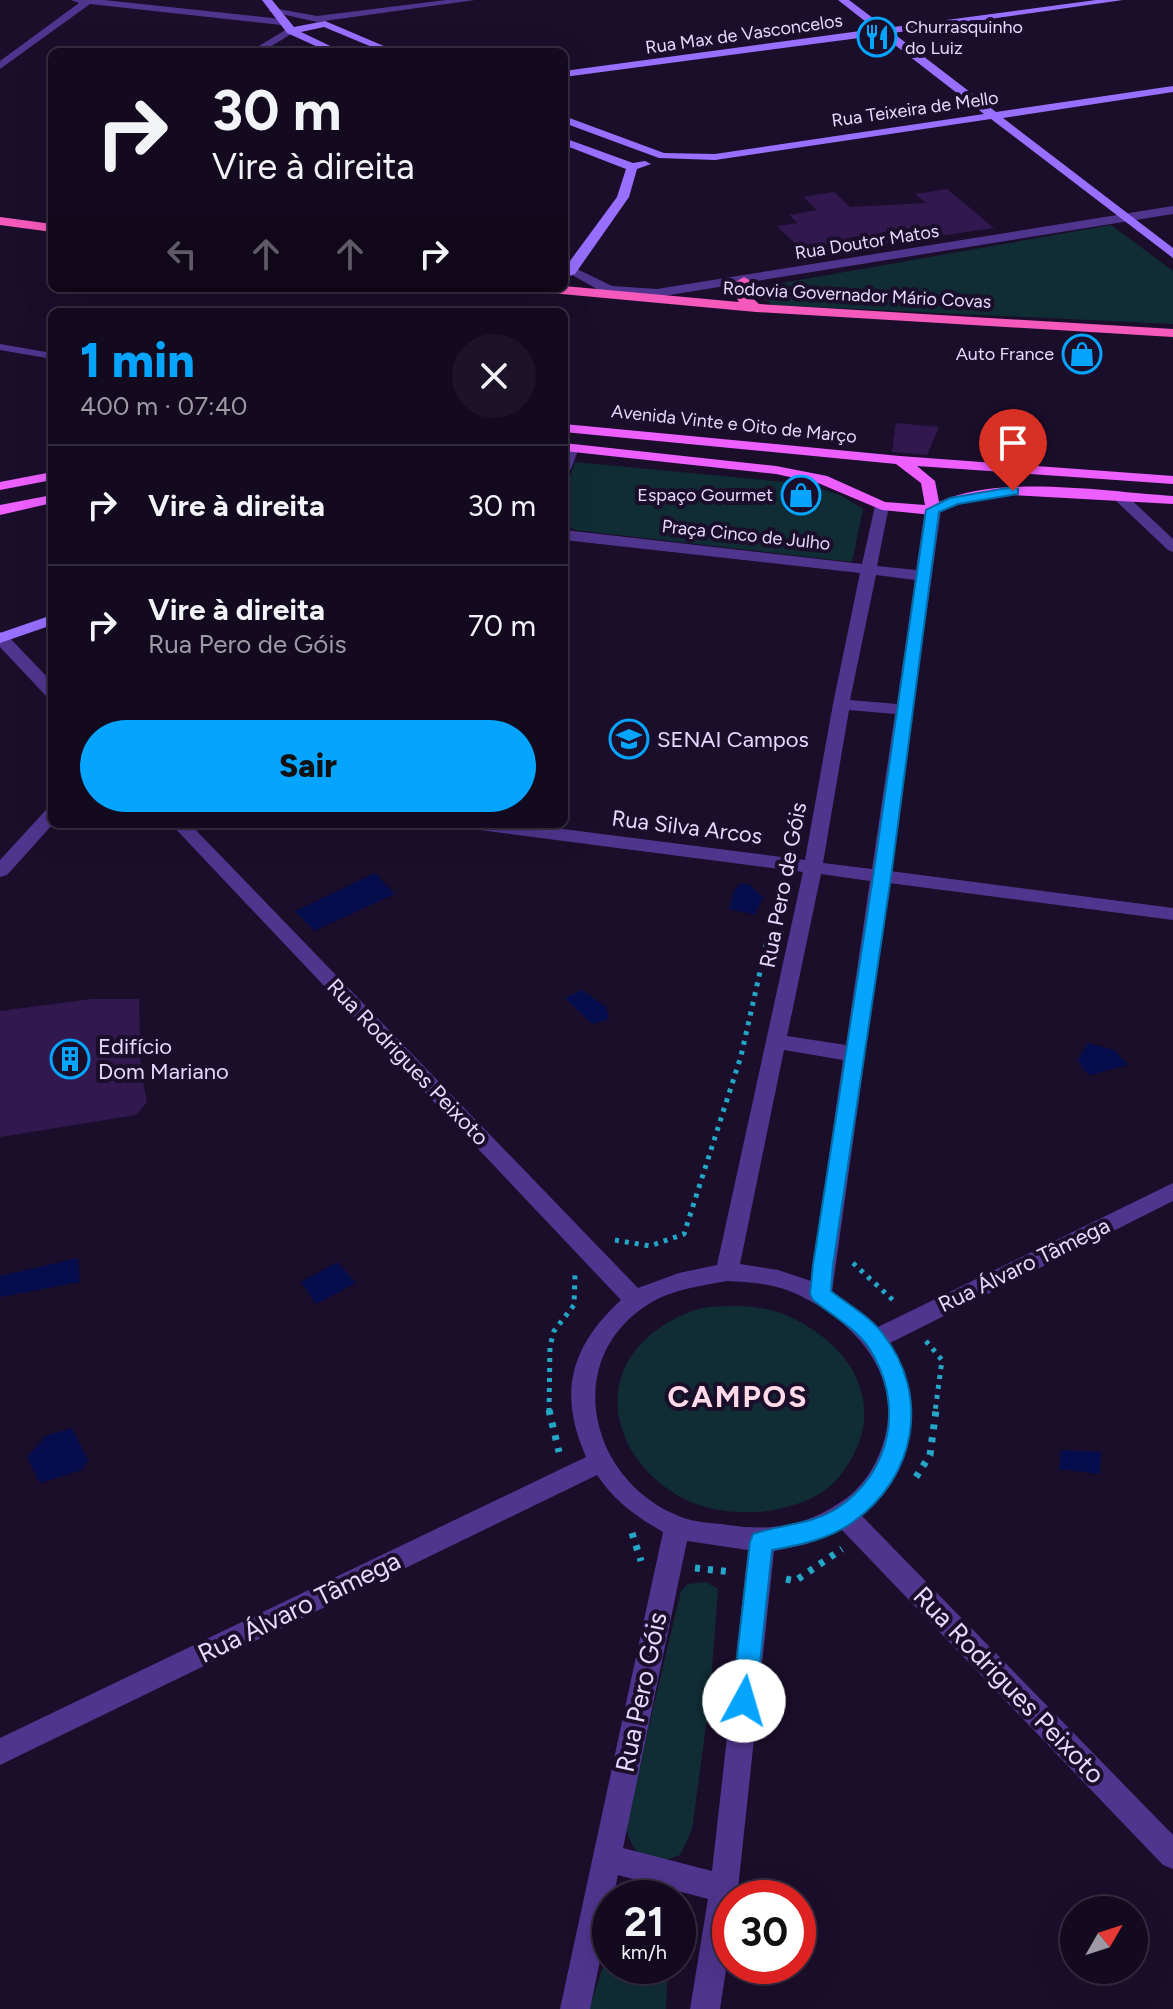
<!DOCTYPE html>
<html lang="pt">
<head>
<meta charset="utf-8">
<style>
	:root { --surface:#140a20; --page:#1d1329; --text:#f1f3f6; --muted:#9d9aa5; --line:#332b3e; --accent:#04a4ff }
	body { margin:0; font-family:Figtree,sans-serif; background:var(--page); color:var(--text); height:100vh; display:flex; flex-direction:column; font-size:30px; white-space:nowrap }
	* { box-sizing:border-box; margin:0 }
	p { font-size:26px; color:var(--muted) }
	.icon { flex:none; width:44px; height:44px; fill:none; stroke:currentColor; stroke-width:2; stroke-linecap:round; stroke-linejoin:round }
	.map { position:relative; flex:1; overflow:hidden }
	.panel { position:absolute; left:48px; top:308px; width:520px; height:520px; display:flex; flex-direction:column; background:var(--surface); border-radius:12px; box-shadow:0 8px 32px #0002,0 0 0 2px var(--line) }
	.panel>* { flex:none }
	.guide { position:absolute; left:48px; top:48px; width:520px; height:244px; border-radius:12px; box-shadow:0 8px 32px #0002,0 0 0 2px var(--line); background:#140a20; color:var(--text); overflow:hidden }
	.needle { width:52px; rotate:51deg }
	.controls { position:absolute; left:1060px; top:1896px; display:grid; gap:16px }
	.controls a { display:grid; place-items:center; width:88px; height:88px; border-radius:50%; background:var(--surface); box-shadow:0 8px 32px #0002,0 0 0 2px var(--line); font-size:40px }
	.speed { position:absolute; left:592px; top:1880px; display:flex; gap:16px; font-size:40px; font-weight:700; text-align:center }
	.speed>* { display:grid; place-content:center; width:104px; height:104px; border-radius:50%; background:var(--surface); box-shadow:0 8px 32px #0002,0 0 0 2px var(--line); line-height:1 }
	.speed small { font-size:20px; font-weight:400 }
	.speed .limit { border:12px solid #d22; background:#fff; color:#111 }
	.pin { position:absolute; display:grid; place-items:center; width:68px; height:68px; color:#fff; margin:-82px -34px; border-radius:50% 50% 50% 0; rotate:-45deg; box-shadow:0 0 8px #0007 }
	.pin .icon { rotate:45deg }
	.me { position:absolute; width:88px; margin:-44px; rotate:6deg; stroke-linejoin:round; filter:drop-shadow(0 0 6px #0008) }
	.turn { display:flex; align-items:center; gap:28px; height:168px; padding:0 32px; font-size:36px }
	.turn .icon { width:104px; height:104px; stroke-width:2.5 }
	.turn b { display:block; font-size:56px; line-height:68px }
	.lanes { display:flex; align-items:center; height:76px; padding:0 32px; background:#0003; justify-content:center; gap:40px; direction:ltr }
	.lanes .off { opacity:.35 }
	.round { display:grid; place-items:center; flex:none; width:84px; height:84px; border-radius:42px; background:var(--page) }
	.headline { display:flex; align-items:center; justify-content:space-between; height:136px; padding:0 32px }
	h1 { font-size:48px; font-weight:800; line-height:60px; color:var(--accent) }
	.action { display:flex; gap:16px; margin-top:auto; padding:16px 32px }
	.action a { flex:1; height:92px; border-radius:48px; background:var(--accent); color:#111; font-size:32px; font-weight:800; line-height:92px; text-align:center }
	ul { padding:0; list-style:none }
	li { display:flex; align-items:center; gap:24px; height:120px; padding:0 32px; border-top:2px solid var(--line) }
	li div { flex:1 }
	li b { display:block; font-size:30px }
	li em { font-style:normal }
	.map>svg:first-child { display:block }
	.green { fill:#102d36 }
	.water { fill:#050d4d }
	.building { fill:#31184e }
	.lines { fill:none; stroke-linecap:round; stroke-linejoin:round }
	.path-far2 { stroke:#24a6c7; stroke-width:4; stroke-dasharray:3 5; stroke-linecap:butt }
	.path-far1 { stroke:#24a6c7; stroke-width:5; stroke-dasharray:4 6; stroke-linecap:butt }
	.path { stroke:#24a6c7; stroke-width:7; stroke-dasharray:5 8; stroke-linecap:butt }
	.service { fill:#50358e; fill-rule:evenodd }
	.minor { fill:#50358e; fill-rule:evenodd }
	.secondary { fill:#986fff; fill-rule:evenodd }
	.primary { fill:#ed5fff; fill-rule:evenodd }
	.trunk { fill:#f659bc; fill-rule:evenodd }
	.route { fill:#04a4ff; stroke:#036ba6; stroke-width:2 }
	.labels { text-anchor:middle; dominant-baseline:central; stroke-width:8; stroke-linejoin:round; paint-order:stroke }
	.far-poi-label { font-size:18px; fill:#e7d8ff; stroke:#1b0e2b; text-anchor:end }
	.far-street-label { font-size:18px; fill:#e7d8ff; stroke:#1b0e2b }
	.poi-label { font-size:22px; fill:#e7d8ff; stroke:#1b0e2b; text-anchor:start }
	.street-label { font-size:22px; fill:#e7d8ff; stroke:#1b0e2b }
	.near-street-label { font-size:26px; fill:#e7d8ff; stroke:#1b0e2b }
	.district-label { font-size:30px; font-weight:bold; letter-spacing:2px; fill:#ffdae8; stroke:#1b0e2b }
</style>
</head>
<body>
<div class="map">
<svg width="1173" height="2009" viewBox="0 0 1173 2009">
	<rect width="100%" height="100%" fill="#1b0e2b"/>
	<g class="green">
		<polygon points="1111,225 1173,271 1173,324 773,305 762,297 771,285"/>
		<polygon points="575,462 806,484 840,495 863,509 852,562 575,530 564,524 564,495"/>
		<path d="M744 1306C758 1308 773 1309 786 1315 857 1346 892 1413 838 1478 823 1497 797 1505 774 1510 740 1516 698 1511 669 1490 611 1450 595 1374 658 1329 672 1319 690 1310 708 1307 720 1306 732 1306 744 1306Z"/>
		<path d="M706 1582 718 1589 710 1695 692 1830 680 1855C648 1868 634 1857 625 1826L681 1591 688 1584Z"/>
		<polygon points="610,1946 610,1966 668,1966 666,2009 589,2009"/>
	</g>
	<g class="water">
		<polygon points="375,873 395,894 314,931 295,911"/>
		<polygon points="740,884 748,884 763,897 755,915 729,909 734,891"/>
		<polygon points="582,990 606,1007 609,1019 592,1024 565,998"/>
		<polygon points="1088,1043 1114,1050 1128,1065 1090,1075 1083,1069 1078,1059"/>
		<polygon points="78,1258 80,1282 0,1297 0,1276"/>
		<polygon points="337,1262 356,1283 316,1304 301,1282"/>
		<polygon points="72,1428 88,1460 82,1470 40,1483 27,1457 46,1436"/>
		<polygon points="1061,1450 1101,1452 1100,1474 1059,1469"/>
	</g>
	<g class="building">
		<polygon points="947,189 994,228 807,255 777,226 798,223 789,215 817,210 803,197 834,192 850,207 926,203 915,194"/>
		<polygon points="896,423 939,427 927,455 892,452"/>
		<polygon points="92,999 139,999 141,1071 147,1102 136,1115 0,1137 0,1011"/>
	</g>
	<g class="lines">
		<polyline class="path-far2" points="769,934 774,916"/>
		<g class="path-far1">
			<polyline points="615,1240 650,1246 684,1234 741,1056 769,932"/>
			<polyline points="853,1263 895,1302"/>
			<polyline points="926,1341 942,1360 935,1412"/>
			<polyline points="549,1412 550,1346 554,1331 574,1305 575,1275"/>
		</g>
		<g class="path">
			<polyline points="549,1410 559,1452"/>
			<polyline points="916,1477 930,1455 936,1410"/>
			<polyline points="632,1533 641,1561"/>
			<polyline points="695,1568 732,1572"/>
			<polyline points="786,1579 795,1581 842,1549"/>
		</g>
		<polygon class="service" points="0,344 52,353 52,359 0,350"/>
		<g class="minor">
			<polygon points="71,0 104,0 281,19 286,22 281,25 90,4 0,69 0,61 79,3"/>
			<polygon points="446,0 475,0 317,22 268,11 273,8 317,16"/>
			<polygon points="287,29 296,31 262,52 249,52"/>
			<polygon points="1173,206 1173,214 657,297 604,293 565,271 575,268 612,286 657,289"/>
			<polygon points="572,444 579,448 571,469 564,473 564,450"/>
			<polygon points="1118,491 1123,492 1173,539 1173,552 1168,550 1113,498 1111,495"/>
			<path d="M882 502 889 506 877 566 916 570 925 510 933 505 941 510 890 871 1173 908V920L889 883 832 1292 878 1327 1173 1183V1201L890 1343C923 1402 919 1472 861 1515L1173 1835V1869L1163 1865 841 1529 807 1544 774 1551 738 1889 737 1898H730V1944L720 2009H690L708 1899 618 1875 613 1898H610V1913L590 2009H560L663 1532C637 1517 614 1501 597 1475L0 1765V1738L586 1457C558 1393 570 1347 621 1300L171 824H190L638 1288 679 1273 717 1265 803 872 480 830 471 824H524L805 860 833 704 860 573 564 540V530L862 564 875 506ZM876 575 915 580 897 704 850 700ZM849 710 895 714 872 869 823 863ZM821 874 870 881 846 1045 787 1036ZM784 1050 843 1060 811 1281 778 1270 740 1264ZM727 1281C747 1282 768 1283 787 1290 846 1313 903 1369 885 1437 879 1460 867 1482 848 1497 810 1525 774 1532 728 1525 715 1523 700 1523 687 1519 590 1487 557 1358 652 1302 674 1289 701 1286 727 1281ZM687 1541 748 1550 712 1871 623 1848Z"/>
			<polygon points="0,632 6,634 52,682 52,697 46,696 0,647"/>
			<polygon points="52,808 53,824 7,875 0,877 0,860 46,810"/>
		</g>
		<g class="secondary">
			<polygon points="262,0 272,0 294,27 325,21 398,52 384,52 324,27 301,32 343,52 329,52 287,33"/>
			<polygon points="838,0 849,0 886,28 1096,0 1123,0 893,33 996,112 1173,86 1173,92 1003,118 1173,248 1173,258 991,119 715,160 659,158 564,123 564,116 664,153 715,154 984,114 882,35 564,77 564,71 875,29"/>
			<polygon points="564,138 633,163 645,161 651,164 637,169 629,197 575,274 564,278 564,269 617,197 626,169 564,145"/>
			<polygon points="52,615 52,625 0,643 0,633"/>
		</g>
		<g class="primary">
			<path d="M564 424 900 456 1173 476V484L917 466 935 481 939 502C1000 474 1106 492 1173 496V504L1013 495 959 504 933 515 882 510 818 483 776 474 564 451V443L776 466 827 476 885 502 925 505 921 483 896 464 564 432Z"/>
			<polygon points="52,472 52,480 0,490 0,482"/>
			<polygon points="52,495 52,503 0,515 0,505"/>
		</g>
		<g class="trunk">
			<polygon points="0,217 52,224 52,232 0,225"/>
			<polygon points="744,277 751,281 748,294 759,304 1173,329 1173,337 756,312 540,292 533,288 564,286 739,302 734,294 737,281"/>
		</g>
	</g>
	<path class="route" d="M1013 487 1018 489V494L958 504 939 512 891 877 833 1265 831 1291C847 1304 871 1317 883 1334 931 1396 916 1477 853 1522 830 1539 800 1545 772 1550L756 1701 753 1709 744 1713 735 1709 732 1701 750 1542 753 1534C781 1524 810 1525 836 1509 892 1473 905 1403 869 1348 857 1329 830 1314 813 1300L810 1294 813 1265 873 877 926 510 950 498Z"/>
	<defs>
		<symbol id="restaurant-ring" viewBox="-11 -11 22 22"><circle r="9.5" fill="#1b0e2b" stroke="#04a4ff" stroke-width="1.5"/><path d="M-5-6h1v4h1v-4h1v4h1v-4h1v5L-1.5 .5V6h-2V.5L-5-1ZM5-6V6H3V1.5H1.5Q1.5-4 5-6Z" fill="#04a4ff"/></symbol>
		<symbol id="shop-ring" viewBox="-11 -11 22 22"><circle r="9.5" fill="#1b0e2b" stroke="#04a4ff" stroke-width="1.5"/><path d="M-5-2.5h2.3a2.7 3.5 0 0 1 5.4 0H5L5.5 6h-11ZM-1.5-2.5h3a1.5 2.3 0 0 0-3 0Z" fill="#04a4ff"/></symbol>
		<symbol id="university-ring" viewBox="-11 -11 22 22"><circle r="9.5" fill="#1b0e2b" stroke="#04a4ff" stroke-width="1.5"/><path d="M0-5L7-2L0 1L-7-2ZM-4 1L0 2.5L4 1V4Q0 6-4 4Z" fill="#04a4ff"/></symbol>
		<symbol id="building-ring" viewBox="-11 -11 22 22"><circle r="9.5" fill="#1b0e2b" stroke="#04a4ff" stroke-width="1.5"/><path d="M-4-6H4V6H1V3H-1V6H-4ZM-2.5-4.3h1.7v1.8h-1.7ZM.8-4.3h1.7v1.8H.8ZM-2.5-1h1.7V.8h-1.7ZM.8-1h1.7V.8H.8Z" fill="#04a4ff"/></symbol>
	</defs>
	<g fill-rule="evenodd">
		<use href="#restaurant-ring" x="855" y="15" width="44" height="44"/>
		<use href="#shop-ring" x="1060" y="332" width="44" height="44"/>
		<use href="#shop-ring" x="779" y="473" width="44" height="44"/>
		<use href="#university-ring" x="607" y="717" width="44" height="44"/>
		<use href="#building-ring" x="48" y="1037" width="44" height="44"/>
	</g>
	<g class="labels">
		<g class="far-poi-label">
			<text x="905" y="27" text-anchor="start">Churrasquinho<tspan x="905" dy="21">do Luiz</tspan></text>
			<text x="1054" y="354">Auto France</text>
			<text x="773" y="495">Espaço Gourmet</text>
		</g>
		<g class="far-street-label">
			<text transform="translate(744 34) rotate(-8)">Rua Max de Vasconcelos</text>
			<text transform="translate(915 109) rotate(-8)">Rua Teixeira de Mello</text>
			<text transform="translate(867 242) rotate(-9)">Rua Doutor Matos</text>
			<text transform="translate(857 295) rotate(3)">Rodovia Governador Mário Covas</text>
			<text transform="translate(734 424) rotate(6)">Avenida Vinte e Oito de Março</text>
			<text transform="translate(746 535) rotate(6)">Praça Cinco de Julho</text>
		</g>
		<g class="poi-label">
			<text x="657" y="739">SENAI Campos</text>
			<text x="98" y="1046">Edifício<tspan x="98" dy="25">Dom Mariano</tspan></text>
		</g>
		<g class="street-label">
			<text transform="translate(687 827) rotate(7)">Rua Silva Arcos</text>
			<text transform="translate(783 885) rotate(-79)">Rua Pero de Góis</text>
			<text transform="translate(408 1062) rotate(46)">Rua Rodrigues Peixoto</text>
			<text transform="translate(1024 1265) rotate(-26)">Rua Álvaro Tâmega</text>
		</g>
		<g class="near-street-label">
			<text transform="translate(299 1607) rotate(-26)">Rua Álvaro Tâmega</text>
			<text transform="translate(1009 1685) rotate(46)">Rua Rodrigues Peixoto</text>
			<text transform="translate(641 1692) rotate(-78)">Rua Pero Góis</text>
		</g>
		<g class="district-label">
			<text x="738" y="1396">CAMPOS</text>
		</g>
	</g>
</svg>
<div class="controls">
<a><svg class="needle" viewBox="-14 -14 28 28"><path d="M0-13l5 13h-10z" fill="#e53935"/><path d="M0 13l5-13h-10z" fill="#9d9aa5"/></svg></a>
</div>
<div class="speed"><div>21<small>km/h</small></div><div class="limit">30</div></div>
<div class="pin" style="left:1013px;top:491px;background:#d93025"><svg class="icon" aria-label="arrive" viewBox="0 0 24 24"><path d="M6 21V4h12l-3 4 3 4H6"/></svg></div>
<svg class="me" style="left:744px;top:1701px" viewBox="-20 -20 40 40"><circle r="19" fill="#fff"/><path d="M0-13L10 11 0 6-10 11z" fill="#04a4ff"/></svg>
<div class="guide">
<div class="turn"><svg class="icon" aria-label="right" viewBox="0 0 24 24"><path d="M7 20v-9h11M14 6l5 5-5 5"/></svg><div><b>30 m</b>Vire à direita</div></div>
<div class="lanes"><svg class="icon off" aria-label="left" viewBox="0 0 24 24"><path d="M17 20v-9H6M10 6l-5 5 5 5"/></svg><svg class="icon off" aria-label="ahead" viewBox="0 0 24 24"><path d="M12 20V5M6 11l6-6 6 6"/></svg><svg class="icon off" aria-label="ahead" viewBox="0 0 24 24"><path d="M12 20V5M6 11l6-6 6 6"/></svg><svg class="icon" aria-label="right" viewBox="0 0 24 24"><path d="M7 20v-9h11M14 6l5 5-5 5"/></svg></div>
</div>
<section class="panel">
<div class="headline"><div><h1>1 min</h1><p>400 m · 07:40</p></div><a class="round"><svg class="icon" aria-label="close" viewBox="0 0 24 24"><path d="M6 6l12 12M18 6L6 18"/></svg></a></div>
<ul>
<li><svg class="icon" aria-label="right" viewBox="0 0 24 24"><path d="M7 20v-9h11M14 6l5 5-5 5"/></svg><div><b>Vire à direita</b></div><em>30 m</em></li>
<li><svg class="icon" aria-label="right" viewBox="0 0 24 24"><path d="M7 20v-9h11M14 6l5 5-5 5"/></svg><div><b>Vire à direita</b><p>Rua Pero de Góis</p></div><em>70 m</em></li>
</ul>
<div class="action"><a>Sair</a></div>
</section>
</div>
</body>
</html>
